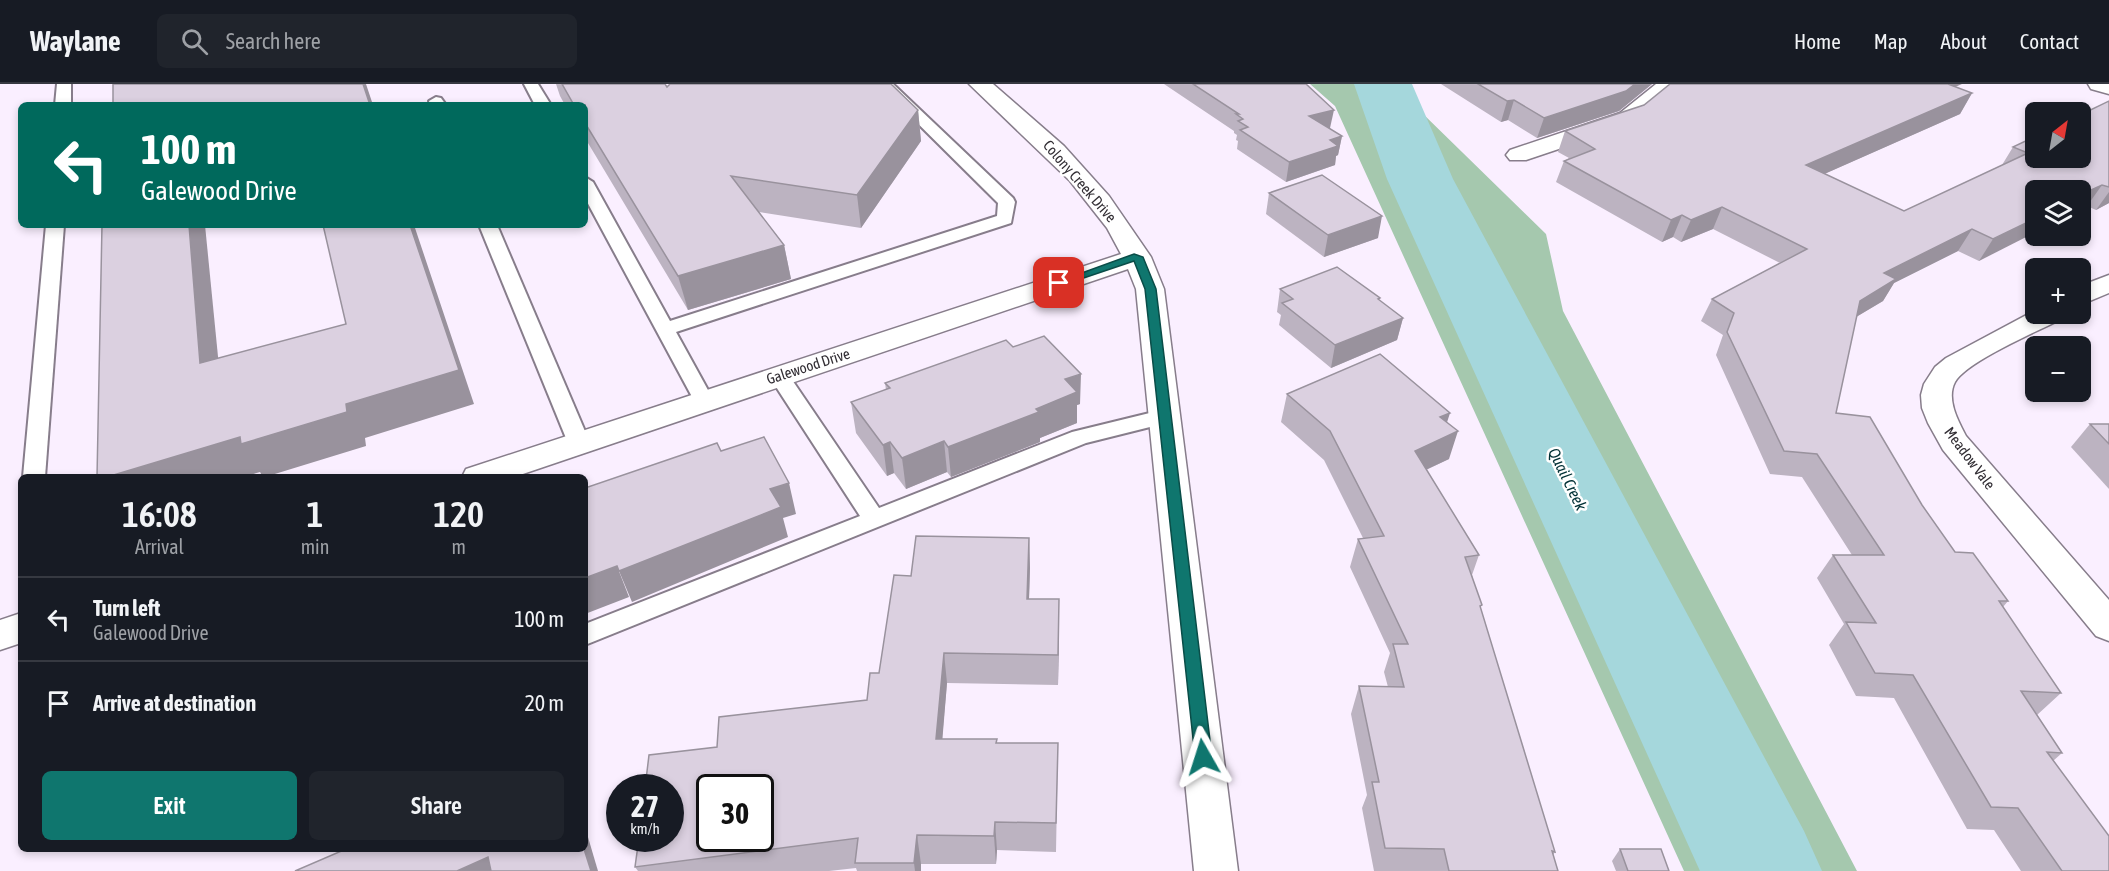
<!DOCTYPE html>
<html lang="en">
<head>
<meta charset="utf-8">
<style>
	:root { --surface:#171b24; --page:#20242c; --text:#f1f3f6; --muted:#9ea1a6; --line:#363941; --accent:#0f766e }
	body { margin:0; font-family:"Asap Condensed",sans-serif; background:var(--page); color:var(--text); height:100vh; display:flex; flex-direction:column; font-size:22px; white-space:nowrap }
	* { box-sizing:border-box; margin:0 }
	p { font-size:20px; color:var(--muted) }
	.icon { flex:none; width:33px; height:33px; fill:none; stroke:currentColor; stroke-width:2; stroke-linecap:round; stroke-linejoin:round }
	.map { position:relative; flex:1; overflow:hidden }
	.panel { position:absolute; left:18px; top:390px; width:570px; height:378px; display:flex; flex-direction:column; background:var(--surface); border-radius:9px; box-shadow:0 3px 9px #0003 }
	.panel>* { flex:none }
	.top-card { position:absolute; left:18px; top:18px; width:570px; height:126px; border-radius:9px; box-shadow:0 3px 9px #0003; background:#00695c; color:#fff; overflow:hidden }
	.needle { width:39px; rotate:31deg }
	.tools { position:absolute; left:2025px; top:18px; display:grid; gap:12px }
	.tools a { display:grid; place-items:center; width:66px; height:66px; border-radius:9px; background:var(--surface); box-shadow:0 3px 9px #0003; font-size:30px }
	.speed { position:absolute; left:606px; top:690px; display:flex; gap:12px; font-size:30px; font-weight:700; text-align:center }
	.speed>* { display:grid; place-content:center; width:78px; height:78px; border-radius:50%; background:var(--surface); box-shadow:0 3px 9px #0003; line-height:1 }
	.speed small { font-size:15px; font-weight:400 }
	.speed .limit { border:3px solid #111; border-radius:9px; background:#fff; color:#111 }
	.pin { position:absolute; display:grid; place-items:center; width:51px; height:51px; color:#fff; margin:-26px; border-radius:12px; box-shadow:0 3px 9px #0006 }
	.me { position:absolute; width:66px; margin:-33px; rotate:354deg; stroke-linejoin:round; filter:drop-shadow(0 0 4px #0008) }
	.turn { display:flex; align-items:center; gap:21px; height:126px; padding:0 24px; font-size:27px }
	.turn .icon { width:78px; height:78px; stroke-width:2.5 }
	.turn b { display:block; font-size:42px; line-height:51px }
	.eta { display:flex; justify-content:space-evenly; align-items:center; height:102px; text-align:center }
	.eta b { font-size:36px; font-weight:600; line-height:42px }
	.primary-button { display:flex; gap:12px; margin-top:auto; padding:12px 24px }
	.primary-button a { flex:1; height:69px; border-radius:9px; background:var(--accent); color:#fff; font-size:24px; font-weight:600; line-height:69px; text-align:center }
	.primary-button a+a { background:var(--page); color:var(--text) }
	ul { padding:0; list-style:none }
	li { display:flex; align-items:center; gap:18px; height:84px; padding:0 24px; border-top:2px solid var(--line) }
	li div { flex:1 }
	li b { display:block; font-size:22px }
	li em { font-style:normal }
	header { display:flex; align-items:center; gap:36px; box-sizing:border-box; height:84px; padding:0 30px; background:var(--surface); border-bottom:2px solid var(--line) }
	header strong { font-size:28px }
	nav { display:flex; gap:33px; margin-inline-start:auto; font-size:21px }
	.search { width:420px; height:54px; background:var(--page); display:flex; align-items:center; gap:15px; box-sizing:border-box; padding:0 21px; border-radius:9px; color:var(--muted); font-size:22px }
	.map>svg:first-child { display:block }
	.forest { fill:#a5c8ae }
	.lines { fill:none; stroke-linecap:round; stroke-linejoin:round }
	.river { fill:#a5d7dc; fill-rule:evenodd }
	.lane-casing { stroke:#877d8b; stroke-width:4 }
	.street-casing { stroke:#877d8b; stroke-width:3 }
	.secondary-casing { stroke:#877d8b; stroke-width:3 }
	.lane { fill:#fff; fill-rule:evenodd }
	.street { fill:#fff; fill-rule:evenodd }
	.secondary { fill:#fff; fill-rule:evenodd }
	.wall { fill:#bcb3c1 }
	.shaded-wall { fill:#99929d }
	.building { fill:#dbd0e0; stroke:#99929d; stroke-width:1.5; fill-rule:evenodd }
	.route { fill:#0f766e; stroke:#0a4d48; stroke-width:1.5 }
	.labels { text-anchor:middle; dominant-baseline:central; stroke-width:5; stroke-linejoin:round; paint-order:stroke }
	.street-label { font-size:15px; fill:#322e34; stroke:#fff }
	.water-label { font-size:16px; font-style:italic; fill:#003035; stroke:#fff }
</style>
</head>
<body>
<header>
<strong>Waylane</strong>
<div class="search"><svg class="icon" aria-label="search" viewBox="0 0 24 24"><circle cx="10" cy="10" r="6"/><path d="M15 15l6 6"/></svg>Search here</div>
<nav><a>Home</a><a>Map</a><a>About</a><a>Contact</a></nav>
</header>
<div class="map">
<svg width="2109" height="787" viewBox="0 0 2109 787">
	<rect width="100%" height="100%" fill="#faefff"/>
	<polygon class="forest" points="1310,0 1403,0 1420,27 1546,150 1563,227 1857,787 1684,787 1335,22"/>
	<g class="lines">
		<polygon class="river" points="1354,0 1412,0 1453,95 1804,747 1822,787 1700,787 1387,95"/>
		<defs>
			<g id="lane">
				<polygon points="57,0 71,0 71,21 55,21"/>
				<polygon points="524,0 538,0 551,21 535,21"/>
				<polygon points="878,0 893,0 1013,114 1015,118 1011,139 676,248 714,317 711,322 697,322 585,114 585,93 593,98 670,237 997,132 998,119"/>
				<polygon points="436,13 441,14 446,21 430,21 429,17"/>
				<polygon points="46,141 64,141 45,393 23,393"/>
				<polygon points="479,141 497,141 590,359 587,364 579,366 571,364 568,359"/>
				<polygon points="779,286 786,287 879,424 1072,348 1166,325 1174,327 1177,332 1174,337 1086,359 585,561 585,540 860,432 769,292 772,287"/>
			</g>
			<g id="street">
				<polygon points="969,0 993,0 1064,62 1109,112 1151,173 1164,205 1238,787 1194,787 1136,205 1128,185 514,393 462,393 466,385 1121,170 1107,144 1070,97"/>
				<polygon points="1656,0 1687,0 1684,5 1672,9 1636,39 1526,76 1510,76 1506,71 1510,66 1620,29"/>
				<polygon points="2109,191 2109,209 2080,221 2080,202"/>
				<path d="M2036 226V230H2064L2060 236C2037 247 1966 278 1955 298 1946 315 1958 337 1966 352L2109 516V557L2096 552 1943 366 1928 339 1922 324 1921 311 1924 300 1935 283 1946 274Z"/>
				<polygon points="21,529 21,559 0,566 0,536"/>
			</g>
			<polygon id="secondary" points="2088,0 2109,0 2109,10 2091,5"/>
		</defs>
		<use href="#lane" class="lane-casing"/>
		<use href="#street" class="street-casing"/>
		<use href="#secondary" class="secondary-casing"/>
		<use href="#lane" class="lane"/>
		<use href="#street" class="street"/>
		<use href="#secondary" class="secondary"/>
	</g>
	<g class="wall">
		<polygon points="556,0 665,0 667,3 918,26 921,57 861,144 759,128 784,161 791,195 688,226 585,54 585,21 565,21 560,12"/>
		<polygon points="1164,0 1306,0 1330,44 1330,45 1342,52 1338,71 1336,72 1335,81 1286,98 1237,65 1238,57 1236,56 1237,51 1234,49 1234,47"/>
		<polygon points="1441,0 1652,0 1619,27 1537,54 1508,36 1501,38"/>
		<polygon points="1955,3 1972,9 1960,30 1824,90 1904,127 2002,81 2013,63 2109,17 2109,119 2096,126 2087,122 2080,126 2080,106 1979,177 1958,167 1894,199 1883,217 1856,233 1836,329 1922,421 1955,468 2008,517 2003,523 2061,609 2037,631 2062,669 2053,677 2109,787 2021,787 1994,746 1967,745 1894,614 1856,612 1829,561 1844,540 1817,494 1833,471 1852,471 1802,393 1770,390 1716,271 1723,251 1701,237 1712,215 1780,179 1713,145 1681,158 1673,153 1662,158 1556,98 1564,77 1569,74 1558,68 1565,47 1644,21"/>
		<polygon points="1269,109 1378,154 1324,173 1266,130"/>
		<polygon points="1280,205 1379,217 1403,234 1397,256 1331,284 1279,241 1281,231 1277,228"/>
		<polygon points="1013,263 1080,320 1077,321 1077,339 1040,354 1040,358 951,393 947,388 906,405 894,389 887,392 856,349 851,318 886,306 885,299"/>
		<polygon points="1287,310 1447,338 1449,375 1426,386 1479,471 1472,491 1481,525 1555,768 1553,771 1558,787 1374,787 1362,724 1367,711 1351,630 1359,602 1388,603 1384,588 1390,569 1350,483 1358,455 1363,454 1324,376 1281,338"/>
		<polygon points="2090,340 2109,340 2109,405 2071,363"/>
		<polygon points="1029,454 1030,484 1029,515 1059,546 1058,601 947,599 942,655 997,655 997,659 1058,659 1056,768 997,766 996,780 921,780 921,787 857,787 856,784 829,787 638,787 635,783 717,663 867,616 879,589 911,492"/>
		<polygon points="1620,765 1669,787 1616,787 1612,777"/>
	</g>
	<g class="shaded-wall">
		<polygon points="363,0 366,0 373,21 370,21"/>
		<polygon points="1635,0 1652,0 1619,27 1537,54 1544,34"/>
		<polygon points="1934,0 1962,0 1925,16"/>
		<polygon points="1972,9 1960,30 1795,103 1806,81"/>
		<polygon points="1514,16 1508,36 1501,38 1507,17"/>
		<polygon points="918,26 921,57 861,144 857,111"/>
		<polygon points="1334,26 1330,44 1306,50 1309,32"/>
		<polygon points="1342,52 1338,71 1336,72 1335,81 1286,98 1289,78 1330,56"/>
		<polygon points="2102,101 2087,122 2080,126 2080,111"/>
		<polygon points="2109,108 2109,119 2096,126"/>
		<polygon points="1722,123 1713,145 1681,158 1691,136"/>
		<polygon points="1682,131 1673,153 1662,158 1671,136"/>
		<polygon points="1382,132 1378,154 1324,173 1328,151"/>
		<polygon points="2036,134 2036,148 1979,177 1993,155"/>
		<polygon points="189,141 205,141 222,313 200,279"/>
		<polygon points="410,141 414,141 474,320 365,354 366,362 265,393 263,393 260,388 243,393 107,393 346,320"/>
		<polygon points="1972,145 1958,167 1894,199 1883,217 1846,239 1860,217 1884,189"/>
		<polygon points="784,161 791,195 688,226 678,192"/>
		<polygon points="1403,234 1397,256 1331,284 1335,261"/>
		<polygon points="1081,290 1080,320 1077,321 1077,339 1040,354 1040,358 951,393 948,363 1036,325 1065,295"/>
		<polygon points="1450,329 1442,354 1458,347 1449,375 1406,395 1415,367 1440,333"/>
		<polygon points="944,357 947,388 906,405 902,374"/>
		<polygon points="890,358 894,389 887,392 883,361"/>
		<polygon points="789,399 796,430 783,434 788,453 632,518 619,487 770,405"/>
		<polygon points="1029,454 1030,484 1028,545 1027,515"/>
		<polygon points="617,482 629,513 585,530 585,494"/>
		<polygon points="1059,515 1059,546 1058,601 1058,571"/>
		<polygon points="944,569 947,599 940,684 936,655"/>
		<polygon points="995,738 997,766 996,780 994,752"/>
		<polygon points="585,743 598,787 591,787 584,765"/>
		<polygon points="917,751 921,780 921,787 915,787 914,779"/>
		<polygon points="488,773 497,787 457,787"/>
	</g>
	<g class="building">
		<polygon points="113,0 363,0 370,21 113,21"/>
		<polygon points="562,0 665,0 667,3 670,0 891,0 918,26 857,111 731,92 784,161 678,192 585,39 585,21 574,21"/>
		<polygon points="1193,0 1306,0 1334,26 1309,32 1342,52 1330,56 1338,62 1289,78 1240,46 1248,43 1238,37 1243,35 1236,30 1239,30"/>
		<polygon points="1478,0 1635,0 1626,7 1544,34 1514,16 1507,17"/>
		<polygon points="1670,0 1948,0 1972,9 1806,81 1904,127 2028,69 2013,63 2036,52 2036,74 2080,74 2080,31 2109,17 2109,103 2102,101 2080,111 2080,106 2036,106 2036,134 1993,155 1972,145 1884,189 1896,195 1860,217 1836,329 1870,333 1922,421 1955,468 1973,469 2008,517 1999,517 2061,609 2021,607 2062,669 2047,668 2109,752 2109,787 2062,787 2018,724 1991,723 1913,591 1875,589 1846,538 1876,539 1833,471 1884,471 1817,370 1784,367 1727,248 1734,229 1712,215 1807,165 1722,123 1691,136 1682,131 1671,136 1564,77 1595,65 1565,47 1644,21"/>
		<polygon points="1322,91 1382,132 1328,151 1269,109"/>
		<polygon points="102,141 189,141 200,279 346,240 323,141 410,141 459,286 346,320 347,328 241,360 240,353 107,393 97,393"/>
		<polygon points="1337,183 1380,214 1378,215 1403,234 1335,261 1282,219 1293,215 1280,205"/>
		<polygon points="1044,252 1081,290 1065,295 1077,308 1036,325 1039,328 948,363 944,357 902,374 890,358 883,361 851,318 890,304 885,299 1006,256 1013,263"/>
		<polygon points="1380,270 1450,329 1440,333 1458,347 1415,367 1479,471 1465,473 1482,521 1480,522 1555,768 1552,767 1558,787 1449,787 1444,765 1385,764 1372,698 1379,698 1359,602 1404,603 1393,560 1408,560 1358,455 1384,452 1330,347 1287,310"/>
		<polygon points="2090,340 2109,340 2109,360"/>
		<polygon points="764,353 789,399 770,405 781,423 619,487 617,482 585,494 585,404 717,359 721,367"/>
		<path d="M916 452 1029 454 1027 515H1059L1058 571 944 569 936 655H997L996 659H1058L1056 739 995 738 994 752 917 751 914 779H855L858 754 635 783 639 754H670V704H645L649 671 717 663 719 633 867 616 870 589H879L894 491 911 492ZM710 704H760V754H710Z"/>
		<polygon points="346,765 584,765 591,787 491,787 488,773 457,787 295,787"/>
		<polygon points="1620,765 1661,765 1669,787 1628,787"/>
	</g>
	<polygon class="route" points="1134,170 1143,173 1156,205 1212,673 1209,678 1203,681 1197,678 1195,673 1145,205 1134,177 1063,201 1054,199"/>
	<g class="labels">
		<g class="street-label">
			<text transform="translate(1080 97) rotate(49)">Colony Creek Drive</text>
			<text transform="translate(808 282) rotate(-18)">Galewood Drive</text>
			<text transform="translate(1970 374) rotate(53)">Meadow Vale</text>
		</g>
		<g class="water-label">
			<text transform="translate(1568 395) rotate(64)">Quail Creek</text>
		</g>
	</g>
</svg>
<div class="tools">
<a><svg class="needle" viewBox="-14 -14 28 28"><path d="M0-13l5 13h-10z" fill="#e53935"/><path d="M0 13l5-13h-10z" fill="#9ea1a6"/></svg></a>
<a><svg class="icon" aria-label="layers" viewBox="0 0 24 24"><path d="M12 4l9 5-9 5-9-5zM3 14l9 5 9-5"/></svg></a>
<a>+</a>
<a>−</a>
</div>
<div class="speed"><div>27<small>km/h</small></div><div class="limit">30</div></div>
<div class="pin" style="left:1059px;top:199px;background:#d93025"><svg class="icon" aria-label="arrive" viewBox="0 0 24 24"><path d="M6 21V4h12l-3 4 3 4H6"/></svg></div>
<svg class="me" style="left:1203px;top:673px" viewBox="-20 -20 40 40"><path d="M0-17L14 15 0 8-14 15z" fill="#0f766e" stroke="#fff" stroke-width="4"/></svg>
<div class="top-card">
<div class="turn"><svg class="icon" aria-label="left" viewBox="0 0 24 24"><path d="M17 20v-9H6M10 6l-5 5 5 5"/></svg><div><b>100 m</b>Galewood Drive</div></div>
</div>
<section class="panel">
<div class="eta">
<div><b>16:08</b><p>Arrival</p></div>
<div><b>1</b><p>min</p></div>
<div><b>120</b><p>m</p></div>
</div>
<ul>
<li><svg class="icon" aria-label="left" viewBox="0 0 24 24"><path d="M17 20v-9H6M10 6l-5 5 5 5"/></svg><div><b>Turn left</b><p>Galewood Drive</p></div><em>100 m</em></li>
<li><svg class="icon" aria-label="arrive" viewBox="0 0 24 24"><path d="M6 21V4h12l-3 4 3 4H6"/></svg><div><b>Arrive at destination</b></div><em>20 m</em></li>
</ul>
<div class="primary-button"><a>Exit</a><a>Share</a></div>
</section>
</div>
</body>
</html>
